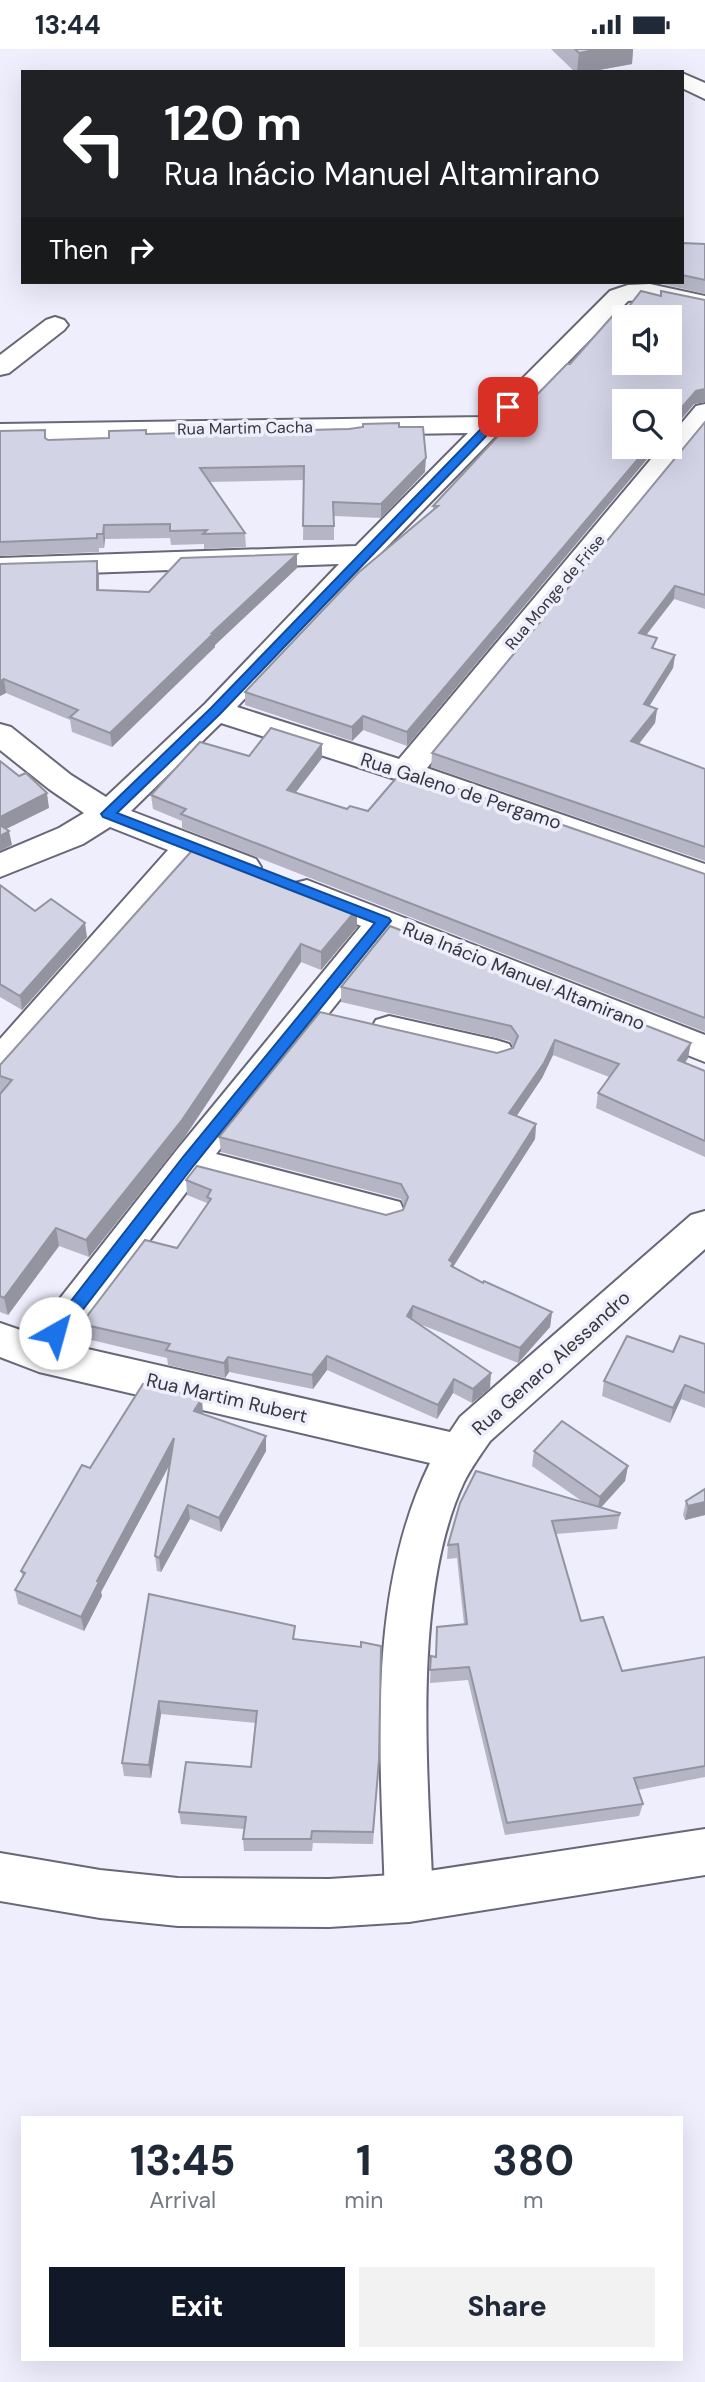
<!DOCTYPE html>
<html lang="en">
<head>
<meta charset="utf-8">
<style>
	:root { --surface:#fff; --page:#f2f2f3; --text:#1f2937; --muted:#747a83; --accent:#111827 }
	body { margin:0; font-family:"DM Sans",sans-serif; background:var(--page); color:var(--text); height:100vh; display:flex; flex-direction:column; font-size:26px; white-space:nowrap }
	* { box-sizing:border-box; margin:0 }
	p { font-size:23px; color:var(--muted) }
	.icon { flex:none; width:38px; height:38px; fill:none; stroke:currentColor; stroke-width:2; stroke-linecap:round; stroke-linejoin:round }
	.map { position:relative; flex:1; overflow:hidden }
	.panel { position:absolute; left:21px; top:2067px; width:662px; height:245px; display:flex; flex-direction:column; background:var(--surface); border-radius:0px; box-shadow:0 7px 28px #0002 }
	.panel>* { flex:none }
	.top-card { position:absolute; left:21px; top:21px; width:663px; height:214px; border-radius:0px; box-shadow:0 7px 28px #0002; background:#202124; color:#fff; overflow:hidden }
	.buttons { position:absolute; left:612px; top:256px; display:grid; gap:14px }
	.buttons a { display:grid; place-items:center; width:70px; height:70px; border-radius:0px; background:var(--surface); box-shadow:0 7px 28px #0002; font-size:35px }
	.pin { position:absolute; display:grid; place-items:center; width:60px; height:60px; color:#fff; margin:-30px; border-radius:14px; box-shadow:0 4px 10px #0006 }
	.me { position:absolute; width:77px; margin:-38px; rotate:38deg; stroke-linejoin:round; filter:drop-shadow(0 0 5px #0008) }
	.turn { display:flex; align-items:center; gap:24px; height:147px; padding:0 28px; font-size:32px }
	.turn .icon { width:91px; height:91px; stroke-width:2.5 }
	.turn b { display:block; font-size:49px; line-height:60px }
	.then { display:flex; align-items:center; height:66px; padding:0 28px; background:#0003; gap:14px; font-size:26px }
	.eta { display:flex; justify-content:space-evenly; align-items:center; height:119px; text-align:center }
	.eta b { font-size:42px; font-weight:800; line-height:49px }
	.primary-button { display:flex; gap:14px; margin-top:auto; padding:14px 28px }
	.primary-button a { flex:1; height:80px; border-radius:0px; background:var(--accent); color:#fff; font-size:28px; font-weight:800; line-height:80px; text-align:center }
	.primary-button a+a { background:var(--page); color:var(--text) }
	.status { display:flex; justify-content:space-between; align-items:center; height:49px; padding:0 35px; background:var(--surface); direction:ltr }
	.status svg { height:19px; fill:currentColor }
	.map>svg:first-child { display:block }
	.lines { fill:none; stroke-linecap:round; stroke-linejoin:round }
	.minor-casing { stroke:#676777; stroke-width:4 }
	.major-casing { stroke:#676777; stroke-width:4 }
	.minor { fill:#fff; fill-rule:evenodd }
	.major { fill:#fff; fill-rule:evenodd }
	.wall { fill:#b5b5c5 }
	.shaded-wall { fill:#9394a0 }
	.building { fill:#d2d3e5; stroke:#9394a0; stroke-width:2; fill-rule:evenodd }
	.route { fill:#1a73e8; stroke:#114b97; stroke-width:2 }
	.labels { text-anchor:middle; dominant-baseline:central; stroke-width:7; stroke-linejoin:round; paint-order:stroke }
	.far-street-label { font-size:16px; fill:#35353c; stroke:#eeeefd }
	.street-label { font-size:19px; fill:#35353c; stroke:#eeeefd }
</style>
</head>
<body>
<div class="status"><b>13:44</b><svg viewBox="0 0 49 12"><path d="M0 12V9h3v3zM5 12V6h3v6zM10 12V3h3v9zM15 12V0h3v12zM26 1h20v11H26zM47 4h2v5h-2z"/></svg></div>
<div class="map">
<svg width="705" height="2333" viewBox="0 0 705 2333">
	<rect width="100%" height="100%" fill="#eeeefd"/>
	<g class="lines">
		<defs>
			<g id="minor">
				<polygon points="682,24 705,34 705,50 682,39"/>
				<polygon points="650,235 705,247 705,263 650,250 628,252 374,511 237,658 399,710 662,397 670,397 670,388 696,357 705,355 705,380 427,719 705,815 705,838 395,730 221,674 131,762 256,810 261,818 256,826 244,829 196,812 13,1023 0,1027 0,990 168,801 110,778 83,795 0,828 0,804 59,779 84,764 49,740 0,701 0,675 11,678 71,726 106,748 205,655 339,515 0,527 0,509 356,497 468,384 0,391 0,375 484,368 610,242 628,236"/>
				<polygon points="55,268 64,271 68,276 64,281 9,324 0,326 0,306 46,271"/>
				<path d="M307 831 705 986V1013L390 888 216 1105 400 1153 405 1164 400 1175 386 1179 197 1129 70 1296 450 1383 460 1368 691 1166 705 1162V1200L490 1392C481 1405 471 1419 464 1433 411 1546 428 1726 433 1849L426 1866 409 1873 392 1866 385 1849C381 1706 365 1547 430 1414L39 1323 0 1308V1274L32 1285 176 1102 361 877 295 850 290 842 295 834Z"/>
				<polygon points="389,967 496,991 509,995 514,1004 509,1013 496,1017 376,989 371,980 376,971"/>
			</g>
			<polygon id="major" points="705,1780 705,1826 409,1873 329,1878 178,1877 100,1869 0,1852 0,1804 100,1821 178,1829 329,1830 409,1825"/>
		</defs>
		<use href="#minor" class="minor-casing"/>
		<use href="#major" class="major-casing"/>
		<use href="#minor" class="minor"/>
		<use href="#major" class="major"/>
	</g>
	<g class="wall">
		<polygon points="551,0 633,0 632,15 588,23 575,23"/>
		<polygon points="682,194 705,195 705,245 659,234 658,233 682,233"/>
		<polygon points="661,242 705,251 705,353 694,355 625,397 658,397 407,697 363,681 352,692 245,656 245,643 433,462 433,457 570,315 623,265 660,247"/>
		<polygon points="705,373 705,560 674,550 646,586 655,600 675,606 673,619 649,657 657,660 655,674 639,695 705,720 705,812 431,718 432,704"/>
		<polygon points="399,378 425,423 381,469 334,467 334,491 303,491 304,431 209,433 245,484 246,498 204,500 204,495 171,496 170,489 105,490 104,499 99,499 99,503 0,507 0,382 45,381 46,390 48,391 109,389 146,385"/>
		<polygon points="297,505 297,519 215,596 215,598 112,698 72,683 70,671 6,644 0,647 0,515 99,526 99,541 149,543"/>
		<polygon points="322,695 322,709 295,744 347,760 368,762 705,825 705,983 182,779 182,772 153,760 151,746 249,707"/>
		<polygon points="196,797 357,878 321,921 301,913 184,1089 89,1208 59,1197 8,1266 0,1263 0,1045 1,1044 0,1044 0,1016"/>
		<polygon points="0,836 35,862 87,888 22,961 0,948"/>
		<polygon points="341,938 688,1009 685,1014 705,1022 705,1108 596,1059 598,1044 609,1028 553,1006 542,1029 516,1067 536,1075 535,1090 453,1218 483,1234 552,1263 550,1278 518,1314 417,1274 490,1339 472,1354 453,1344 437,1370 327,1321 313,1340 229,1323 225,1329 168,1316 167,1309 83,1289 81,1275 177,1199 207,1155 207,1154 187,1146 186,1131 386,1166 403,1161 404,1157 401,1150 221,1103 219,1088 497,1004 513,998 510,992 341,953"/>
		<polygon points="705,1295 705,1359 681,1350 670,1374 602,1347 604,1332 673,1303"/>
		<polygon points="203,1364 203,1365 266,1387 266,1402 221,1483 190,1470 161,1523 157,1522 155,1507 170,1415 101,1543 102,1547 84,1582 18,1555 15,1541 23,1528 21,1522 90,1419"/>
		<polygon points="534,1402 628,1417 625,1432 601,1458 620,1464 617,1480 556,1485 581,1572 622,1622 705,1608 705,1728 638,1741 643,1755 639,1767 505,1786 468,1631 430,1634 431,1607 436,1608 464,1575 457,1509 447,1510 448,1496 583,1453 532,1417"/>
		<polygon points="705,1440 705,1466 685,1471 683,1466 686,1452"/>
		<polygon points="149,1545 296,1591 378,1724 373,1795 313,1794 312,1802 244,1802 243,1790 244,1780 181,1775 179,1763 251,1718 256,1674 161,1665 151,1729 124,1727 122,1714"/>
	</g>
	<g class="shaded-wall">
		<polygon points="599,0 633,0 632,15 588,23 577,23 579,4"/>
		<polygon points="705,340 705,353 694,355 670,384 670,372 696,342"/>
		<polygon points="649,397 658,397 407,697 407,683"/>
		<polygon points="426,409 425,423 381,469 381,455"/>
		<polygon points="104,476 105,490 104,499 103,485"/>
		<polygon points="297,505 297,519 215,596 215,598 112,698 110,684 212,584"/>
		<polygon points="97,512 99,526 99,555 97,541"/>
		<polygon points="675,537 674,550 637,598 639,584"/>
		<polygon points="675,606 673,619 642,669 644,655"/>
		<polygon points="4,630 6,644 0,647 0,632"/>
		<polygon points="657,660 655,674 630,706 631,692"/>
		<polygon points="363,667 363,681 352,692 352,678"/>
		<polygon points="322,695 322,709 287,755 287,741"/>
		<polygon points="47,744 49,759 0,783 0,768"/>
		<polygon points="9,782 12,796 0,802 0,787"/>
		<polygon points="357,860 357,878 321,921 321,903"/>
		<polygon points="85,874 87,888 22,961 20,947"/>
		<polygon points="301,895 301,913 184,1089 89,1208 86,1191"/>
		<polygon points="555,991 553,1006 542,1029 508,1080 509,1064"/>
		<polygon points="691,994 688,1009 675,1027 678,1011"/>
		<polygon points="536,1075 535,1090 453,1218 452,1229 449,1211"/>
		<polygon points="56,1179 59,1197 8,1266 4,1249"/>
		<polygon points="413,1257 412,1272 407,1267"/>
		<polygon points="552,1263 550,1278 518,1314 520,1299"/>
		<polygon points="327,1307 327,1321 313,1340 312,1326"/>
		<polygon points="228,1308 229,1323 225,1329 224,1314"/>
		<polygon points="491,1324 490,1339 472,1354 473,1340"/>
		<polygon points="454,1330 453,1344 437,1370 438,1356"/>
		<polygon points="685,1336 681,1350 670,1374 673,1359"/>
		<polygon points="202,1349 203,1364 195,1377 194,1362"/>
		<polygon points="266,1387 266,1402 221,1483 219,1469"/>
		<polygon points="174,1389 176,1404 101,1543 102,1547 84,1582 81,1568 97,1532"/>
		<polygon points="628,1417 625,1432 597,1463 600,1448"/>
		<polygon points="705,1453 705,1466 685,1471 688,1457"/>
		<polygon points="188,1456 190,1470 161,1523 159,1509"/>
		<polygon points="159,1652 161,1665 151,1729 149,1716"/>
	</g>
	<g class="building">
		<polygon points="575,0 599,0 579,4"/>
		<polygon points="682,194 705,195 705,231 682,226"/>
		<path d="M641 242 661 247V242L705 251V340L696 342 670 372V352H625V397H649L407 683 363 667 352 678 245 643 359 523 438 457H433L527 356 567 315H570L616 263 623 265ZM625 268H670V313H625Z"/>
		<polygon points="705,373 705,546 675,537 639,584 657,589 652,599 675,606 644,655 657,660 631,692 705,720 705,798 432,704"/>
		<polygon points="399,374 399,378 423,378 426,409 381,455 333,453 334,477 303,477 304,417 200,419 245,484 203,485 207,481 170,482 170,475 104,476 103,485 97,485 97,489 0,493 0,382 45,381 45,389 48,391 109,389 109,382 146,381 146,385 349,380 363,378 363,375"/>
		<polygon points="297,505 212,584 214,584 110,684 70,668 78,661 4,630 0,632 0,515 97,512 97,541 149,543 181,509"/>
		<polygon points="271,679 322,695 287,741 347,760 350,757 368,762 403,721 705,825 705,969 181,765 186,760 151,746 200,693 249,707"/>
		<polygon points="0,712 19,727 26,724 47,744 0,768"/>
		<polygon points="0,776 9,782 0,787"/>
		<polygon points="196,797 357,860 321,903 301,895 182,1071 86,1191 56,1179 4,1249 0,1247 0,1045 12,1031 0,1027 0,1016"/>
		<polygon points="0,836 35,862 51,850 85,874 20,947 0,935"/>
		<polygon points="390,877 691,994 678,1011 705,1022 705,1092 598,1044 619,1015 555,991 544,1014 509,1064 536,1075 449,1211 453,1214 451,1217 483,1234 484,1232 552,1263 520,1299 413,1257 407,1267 491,1324 473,1340 454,1330 438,1356 327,1307 312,1326 228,1308 224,1314 166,1301 170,1295 81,1275 145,1191 177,1199 211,1150 207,1148 211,1141 186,1131 197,1117 386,1166 403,1161 408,1148 401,1135 219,1088 320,963 497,1004 513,999 518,987 511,977 341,938"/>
		<polygon points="627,1287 673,1303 680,1287 705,1295 705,1344 685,1336 673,1359 604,1332"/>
		<polygon points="143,1335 202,1349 194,1362 266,1387 219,1469 188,1456 159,1509 155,1507 174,1389 97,1532 99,1533 81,1568 15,1541 25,1524 21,1522 82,1416 90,1419"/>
		<polygon points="562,1372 628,1417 600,1448 534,1402"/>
		<polygon points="476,1422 620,1464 619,1466 552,1472 581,1572 603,1568 622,1622 705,1608 705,1717 634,1729 643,1755 507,1774 469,1618 430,1621 431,1607 436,1608 437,1578 467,1575 458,1495 448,1496 460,1454"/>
		<polygon points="705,1440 705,1453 688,1457 686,1452"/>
		<polygon points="149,1545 295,1577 293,1590 361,1598 361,1593 381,1597 379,1711 373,1783 312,1782 311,1790 243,1790 246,1768 179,1763 186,1713 251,1718 257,1662 159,1652 149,1716 122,1714"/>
	</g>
	<polygon class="route" points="504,356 514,358 220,665 117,764 389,869 391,872 194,1116 61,1289 50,1289 47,1284 50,1279 183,1108 375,874 103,768 101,765 211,659"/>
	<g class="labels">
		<g class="far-street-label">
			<text transform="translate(245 379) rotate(-1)">Rua Martim Cacha</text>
			<text transform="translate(555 543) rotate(-50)">Rua Monge de Frise</text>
		</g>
		<g class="street-label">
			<text transform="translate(461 742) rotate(18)">Rua Galeno de Pergamo</text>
			<text transform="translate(524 927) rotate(22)">Rua Inácio Manuel Altamirano</text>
			<text transform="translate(551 1314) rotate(-42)">Rua Genaro Alessandro</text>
			<text transform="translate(227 1349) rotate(13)">Rua Martim Rubert</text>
		</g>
	</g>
</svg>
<div class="buttons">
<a><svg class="icon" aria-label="sound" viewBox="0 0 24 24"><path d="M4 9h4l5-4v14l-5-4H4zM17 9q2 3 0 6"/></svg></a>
<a><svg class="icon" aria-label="search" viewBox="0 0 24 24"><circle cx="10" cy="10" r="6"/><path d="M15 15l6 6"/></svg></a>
</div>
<div class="pin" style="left:508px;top:358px;background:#d93025"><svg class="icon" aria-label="arrive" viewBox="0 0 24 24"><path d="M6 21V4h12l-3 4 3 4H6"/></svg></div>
<svg class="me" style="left:55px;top:1284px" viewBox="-20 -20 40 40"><circle r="19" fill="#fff"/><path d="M0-13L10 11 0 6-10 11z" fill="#1a73e8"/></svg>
<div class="top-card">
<div class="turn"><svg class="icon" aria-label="left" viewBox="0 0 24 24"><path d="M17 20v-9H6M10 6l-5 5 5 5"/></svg><div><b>120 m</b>Rua Inácio Manuel Altamirano</div></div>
<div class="then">Then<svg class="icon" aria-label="right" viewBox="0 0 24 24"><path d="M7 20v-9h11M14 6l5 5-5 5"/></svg></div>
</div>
<section class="panel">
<div class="eta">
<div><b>13:45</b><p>Arrival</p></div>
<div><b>1</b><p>min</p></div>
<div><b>380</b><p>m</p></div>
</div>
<div class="primary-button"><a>Exit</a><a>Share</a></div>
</section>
</div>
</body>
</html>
